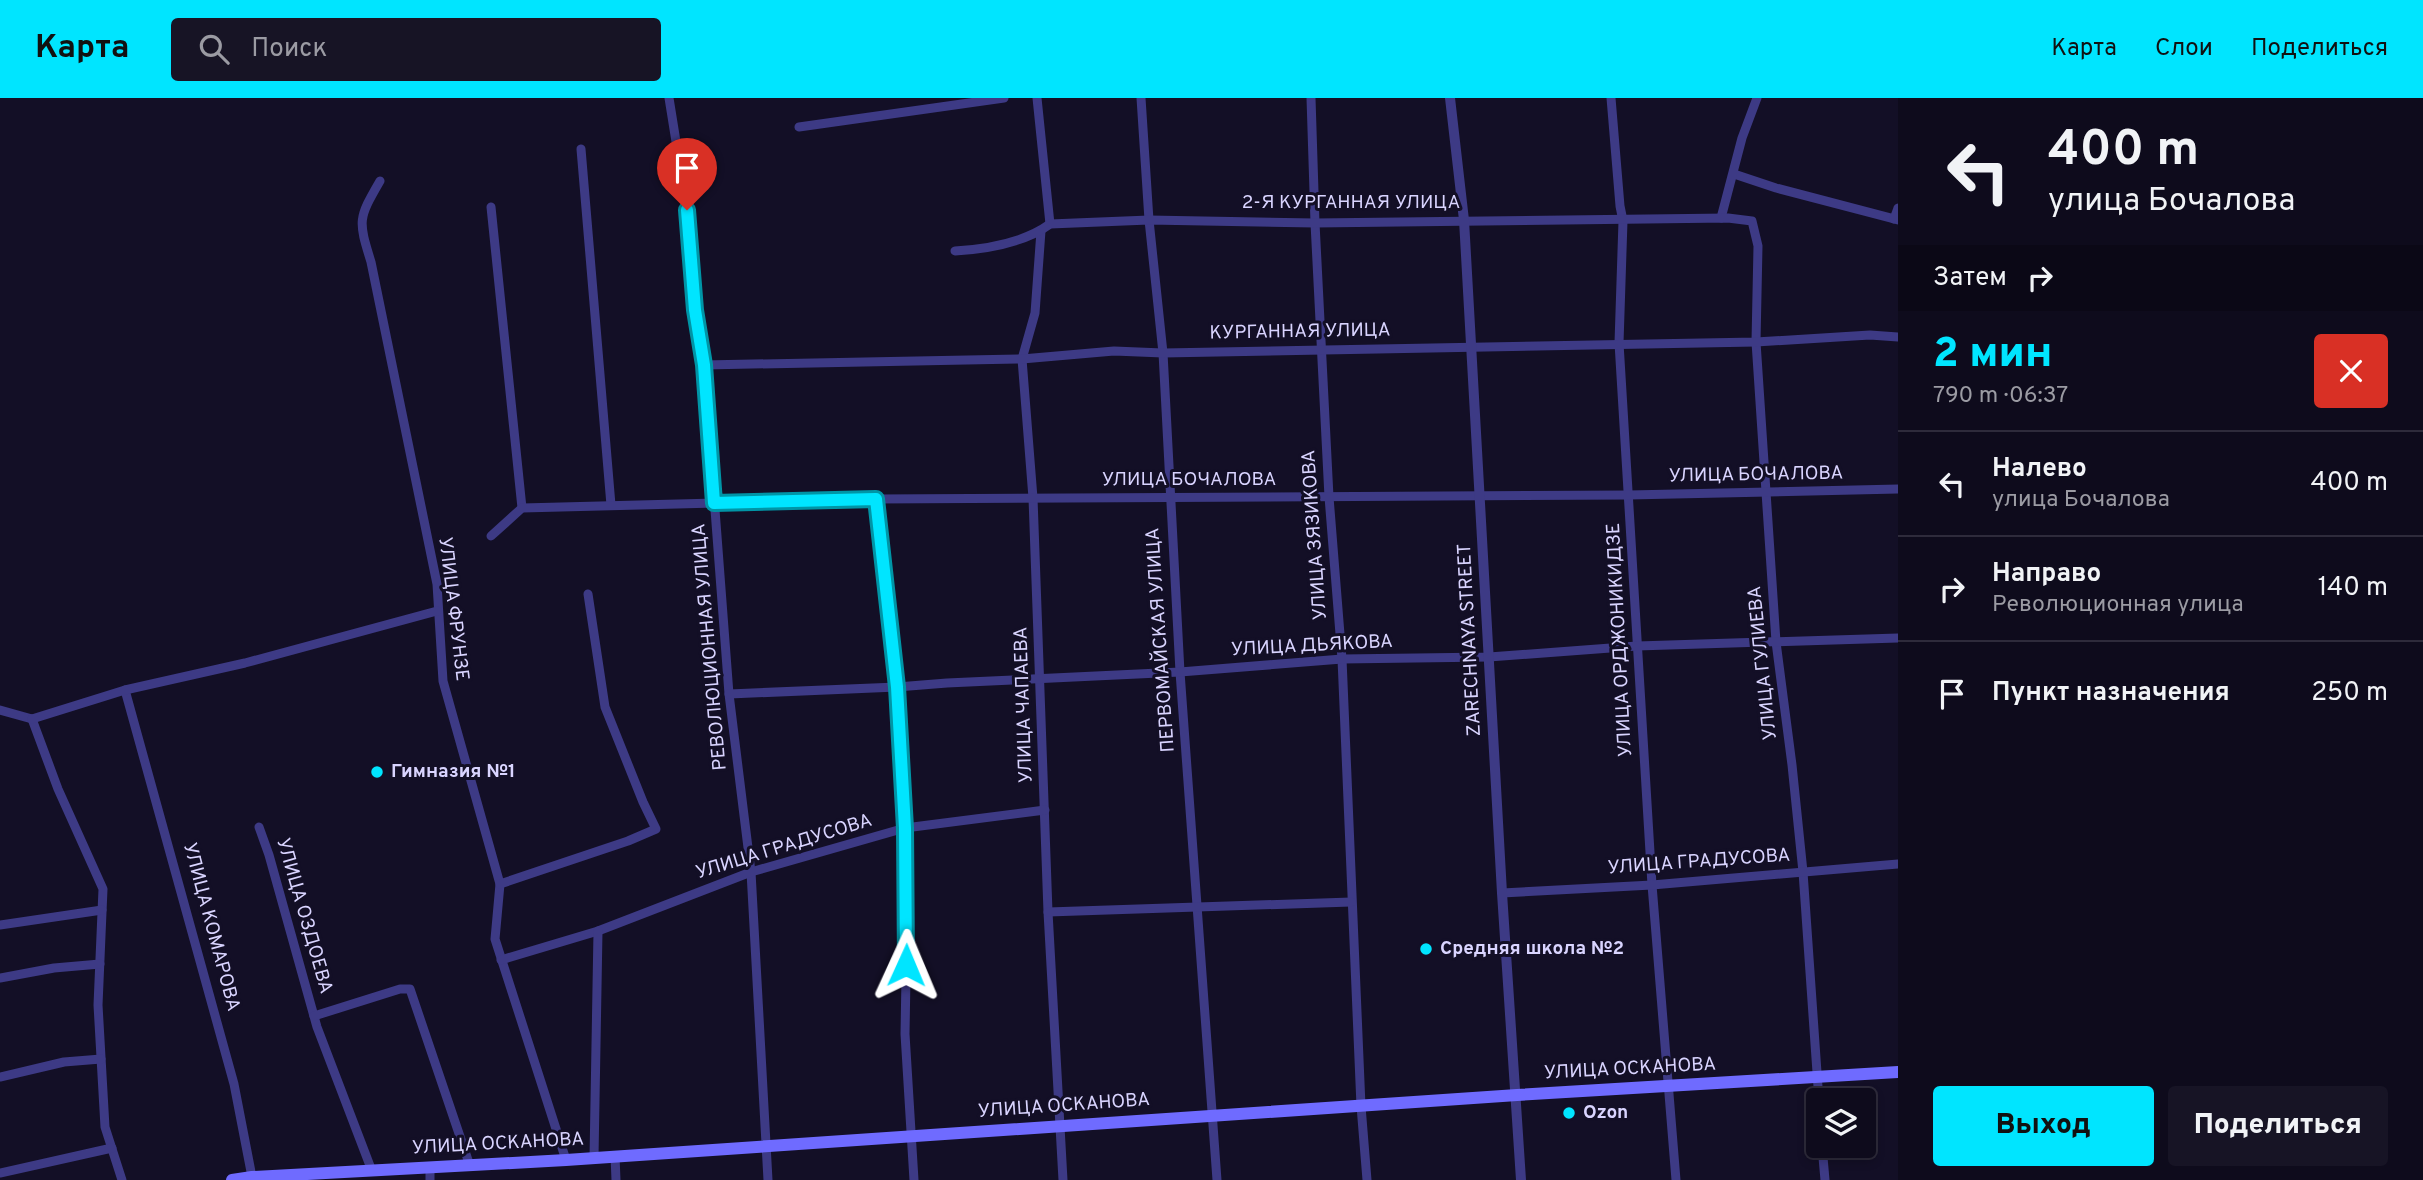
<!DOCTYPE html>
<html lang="ru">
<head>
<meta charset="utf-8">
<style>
	:root { --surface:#0e0b1c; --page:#171425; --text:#f1f3f6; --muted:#9b9ba3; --line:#2e2b3b; --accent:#00e5ff }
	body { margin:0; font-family:Overpass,sans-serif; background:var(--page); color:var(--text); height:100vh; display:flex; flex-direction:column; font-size:26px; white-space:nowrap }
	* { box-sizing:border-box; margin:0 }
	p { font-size:23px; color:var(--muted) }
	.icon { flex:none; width:38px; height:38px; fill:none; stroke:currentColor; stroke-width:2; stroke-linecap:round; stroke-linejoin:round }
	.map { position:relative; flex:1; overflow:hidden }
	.side { display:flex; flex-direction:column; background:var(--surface); width:525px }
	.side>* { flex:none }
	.hud { background:#0e0b1c; color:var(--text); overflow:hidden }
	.tools { position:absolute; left:1806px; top:990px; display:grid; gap:14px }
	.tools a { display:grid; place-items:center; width:70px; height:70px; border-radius:7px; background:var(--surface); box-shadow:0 4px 10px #0003,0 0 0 2px var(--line); font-size:35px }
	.pin { position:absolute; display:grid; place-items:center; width:60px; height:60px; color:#fff; margin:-72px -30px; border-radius:50% 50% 50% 0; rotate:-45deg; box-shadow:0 0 7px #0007 }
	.pin .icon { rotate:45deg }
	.me { position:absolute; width:77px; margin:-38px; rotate:1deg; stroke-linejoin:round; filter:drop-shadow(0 0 5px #0008) }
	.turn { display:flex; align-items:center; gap:24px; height:147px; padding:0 35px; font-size:32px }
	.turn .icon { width:91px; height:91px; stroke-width:2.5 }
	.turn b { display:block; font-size:49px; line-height:60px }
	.then { display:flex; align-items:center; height:66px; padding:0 35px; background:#0003; gap:14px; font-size:26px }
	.round { display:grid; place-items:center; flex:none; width:74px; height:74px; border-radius:7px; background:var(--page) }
	.overview { display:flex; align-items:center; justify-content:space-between; height:119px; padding:0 35px }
	h1 { font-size:42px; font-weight:800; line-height:52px; color:var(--accent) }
	.cta { display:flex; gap:14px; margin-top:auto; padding:14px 35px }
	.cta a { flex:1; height:80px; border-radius:7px; background:var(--accent); color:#111; font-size:28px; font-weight:800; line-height:80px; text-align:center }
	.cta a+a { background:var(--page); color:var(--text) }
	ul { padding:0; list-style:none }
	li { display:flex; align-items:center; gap:21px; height:105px; padding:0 35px; border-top:2px solid var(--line) }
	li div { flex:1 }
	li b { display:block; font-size:26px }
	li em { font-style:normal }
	header { display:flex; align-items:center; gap:42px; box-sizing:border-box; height:98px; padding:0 35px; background:var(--accent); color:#111 }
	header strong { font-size:33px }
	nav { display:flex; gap:38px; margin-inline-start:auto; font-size:24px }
	.search { width:490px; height:63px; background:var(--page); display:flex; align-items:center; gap:18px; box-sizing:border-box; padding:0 24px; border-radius:7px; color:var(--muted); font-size:26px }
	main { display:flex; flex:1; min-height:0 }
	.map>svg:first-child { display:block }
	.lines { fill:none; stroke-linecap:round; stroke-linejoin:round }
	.minor { stroke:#3d3a85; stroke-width:9 }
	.tertiary { stroke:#3d3a85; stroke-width:10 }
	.secondary { stroke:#6f6bff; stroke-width:12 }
	.route-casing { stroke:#0095a6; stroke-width:18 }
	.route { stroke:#00e5ff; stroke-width:12 }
	.poi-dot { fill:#00e5ff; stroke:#130f26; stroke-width:2.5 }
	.labels { text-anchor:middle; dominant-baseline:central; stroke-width:6; stroke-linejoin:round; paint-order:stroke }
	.street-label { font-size:19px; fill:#d9d4ff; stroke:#130f26 }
	.poi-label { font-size:19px; font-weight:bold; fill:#d9d4ff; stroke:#130f26; text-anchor:start }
</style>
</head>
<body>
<header>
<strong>Карта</strong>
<div class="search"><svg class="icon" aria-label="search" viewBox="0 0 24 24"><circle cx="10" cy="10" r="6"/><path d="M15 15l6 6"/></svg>Поиск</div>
<nav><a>Карта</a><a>Слои</a><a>Поделиться</a></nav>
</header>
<main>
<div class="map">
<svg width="1898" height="1082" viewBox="0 0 1898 1082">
	<rect width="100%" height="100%" fill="#130f26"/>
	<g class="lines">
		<g class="minor">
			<polyline points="669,0 687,112 695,212 704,267 729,596 751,774 768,1082"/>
			<polyline points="1037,0 1050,126"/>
			<polyline points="1141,0 1149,122 1163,255 1180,574 1217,1082"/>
			<polyline points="1311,0 1315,125 1329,399 1342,561 1361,1008 1367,1082"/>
			<polyline points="1611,0 1620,108 1623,123 1619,245 1652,787 1676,1082"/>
			<polyline points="799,29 1004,0"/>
			<polyline points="581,51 611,407"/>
			<polyline points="1734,76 1776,90 1898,122"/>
			<path d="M380 83C358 121 358 122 371 164L437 486 443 583 500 786 495 841 566 1062"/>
			<polyline points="491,109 522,410"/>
			<polyline points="1721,120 1742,40 1757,0"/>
			<polyline points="1894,121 1898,110"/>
			<polyline points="1041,133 1035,215 1022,261 1033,400 1048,814 1063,1082"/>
			<path d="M955 153C987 151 1024 145 1050 126L1149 122 1315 125 1728 120 1752 123 1758 148 1756 244 1776 544 1792 667 1803 774 1819 1003"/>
			<polyline points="704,267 1022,261 1114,253 1163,255 1756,244 1870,237 1898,239"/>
			<polyline points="876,401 897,589 905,730 907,822 905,936 914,1082"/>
			<polyline points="491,438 522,410 876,401 1629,397 1898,391"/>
			<polyline points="125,592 234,986 252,1079"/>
			<polyline points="729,596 897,589 947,585 1180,574 1342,561 1489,559 1637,548 1898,540"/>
			<polyline points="0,612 32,621"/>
			<polyline points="32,621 58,691 103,791 98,907 105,1029 122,1082"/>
			<polyline points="32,621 125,592 245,565 437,513"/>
			<polyline points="259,729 269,757 317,929 372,1073"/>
			<polyline points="500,786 628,743 656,731 643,704 605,609 588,496"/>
			<polyline points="1502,795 1652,787 1898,766"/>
			<polyline points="1048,814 1351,804"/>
			<polyline points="0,827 102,812"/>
			<polyline points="501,862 598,833 751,774 905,730 1045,712"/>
			<polyline points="0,880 54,870 100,866"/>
			<polyline points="314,918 400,891 410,891 470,1068"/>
			<polyline points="0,979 64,964 101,961"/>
			<polyline points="1822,1048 1825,1082"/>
			<polyline points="615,1058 616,1082"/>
			<polyline points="594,1060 598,833"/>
			<polyline points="0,1075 112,1050"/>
			<polyline points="430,1082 430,1070"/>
		</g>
		<polyline class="tertiary" points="1450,0 1464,122 1502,795 1521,1082"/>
		<polyline class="secondary" points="232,1082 252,1079 566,1062 1517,997 1898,974"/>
	</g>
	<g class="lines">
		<defs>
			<polyline id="route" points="687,112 695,212 704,267 714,405 876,401 897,589 905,730 906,867"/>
		</defs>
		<use href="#route" class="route-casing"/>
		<use href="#route" class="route"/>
	</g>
	<g class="poi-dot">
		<circle cx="377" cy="674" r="7"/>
		<circle cx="1426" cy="851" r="7"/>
		<circle cx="1569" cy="1015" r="7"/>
	</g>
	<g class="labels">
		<g class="street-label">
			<text x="1351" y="105">2-Я КУРГАННАЯ УЛИЦА</text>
			<text transform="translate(1300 234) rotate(-1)">КУРГАННАЯ УЛИЦА</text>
			<text transform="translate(1756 377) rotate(-1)">УЛИЦА БОЧАЛОВА</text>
			<text x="1189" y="382">УЛИЦА БОЧАЛОВА</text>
			<text transform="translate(1315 437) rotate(-94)">УЛИЦА ЗЯЗИКОВА</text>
			<text transform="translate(453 511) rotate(83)">УЛИЦА ФРУНЗЕ</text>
			<text transform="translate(1161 542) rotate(-94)">ПЕРВОМАЙСКАЯ УЛИЦА</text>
			<text transform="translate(1470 542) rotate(-93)">ZARECHNAYA STREET</text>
			<text transform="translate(1620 542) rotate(-93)">УЛИЦА ОРДЖОНИКИДЗЕ</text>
			<text transform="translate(1312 548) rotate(-3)">УЛИЦА ДЬЯКОВА</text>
			<text transform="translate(710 549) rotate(-95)">РЕВОЛЮЦИОННАЯ УЛИЦА</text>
			<text transform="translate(1763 565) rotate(-96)">УЛИЦА ГУЛИЕВА</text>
			<text transform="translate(1024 607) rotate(-92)">УЛИЦА ЧАПАЕВА</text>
			<text transform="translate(784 749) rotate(-17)">УЛИЦА ГРАДУСОВА</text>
			<text transform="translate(1699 764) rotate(-4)">УЛИЦА ГРАДУСОВА</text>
			<text transform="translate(304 818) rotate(74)">УЛИЦА ОЗДОЕВА</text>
			<text transform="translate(211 829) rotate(75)">УЛИЦА КОМАРОВА</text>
			<text transform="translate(1630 971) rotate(-3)">УЛИЦА ОСКАНОВА</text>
			<text transform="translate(1064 1008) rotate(-4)">УЛИЦА ОСКАНОВА</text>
			<text transform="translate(498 1046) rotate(-3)">УЛИЦА ОСКАНОВА</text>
		</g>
		<g class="poi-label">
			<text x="391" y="674">Гимназия №1</text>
			<text x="1440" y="851">Средняя школа №2</text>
			<text x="1583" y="1015">Ozon</text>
		</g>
	</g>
</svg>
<div class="tools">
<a><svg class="icon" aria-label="layers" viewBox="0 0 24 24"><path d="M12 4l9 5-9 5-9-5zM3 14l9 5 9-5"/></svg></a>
</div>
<div class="pin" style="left:687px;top:112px;background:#d93025"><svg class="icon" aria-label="arrive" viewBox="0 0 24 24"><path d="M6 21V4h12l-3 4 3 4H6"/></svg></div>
<svg class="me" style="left:906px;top:867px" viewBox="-20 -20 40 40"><path d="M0-17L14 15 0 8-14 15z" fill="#00e5ff" stroke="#fff" stroke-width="4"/></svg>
</div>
<section class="side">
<div class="hud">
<div class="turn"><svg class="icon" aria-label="left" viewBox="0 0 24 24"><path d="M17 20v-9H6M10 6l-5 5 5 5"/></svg><div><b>400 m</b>улица Бочалова</div></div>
<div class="then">Затем<svg class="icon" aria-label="right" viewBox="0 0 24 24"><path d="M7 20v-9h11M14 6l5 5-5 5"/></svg></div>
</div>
<div class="overview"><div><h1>2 мин</h1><p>790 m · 06:37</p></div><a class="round" style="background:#d93025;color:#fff"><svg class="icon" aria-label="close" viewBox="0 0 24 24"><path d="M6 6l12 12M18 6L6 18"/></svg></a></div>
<ul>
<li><svg class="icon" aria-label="left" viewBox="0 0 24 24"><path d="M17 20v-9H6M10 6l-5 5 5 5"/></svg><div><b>Налево</b><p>улица Бочалова</p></div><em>400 m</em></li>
<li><svg class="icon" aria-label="right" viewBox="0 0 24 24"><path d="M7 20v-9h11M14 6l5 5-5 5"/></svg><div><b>Направо</b><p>Революционная улица</p></div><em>140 m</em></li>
<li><svg class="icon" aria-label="arrive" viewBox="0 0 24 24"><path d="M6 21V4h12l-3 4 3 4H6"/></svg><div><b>Пункт назначения</b></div><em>250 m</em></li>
</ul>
<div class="cta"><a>Выход</a><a>Поделиться</a></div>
</section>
</main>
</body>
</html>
